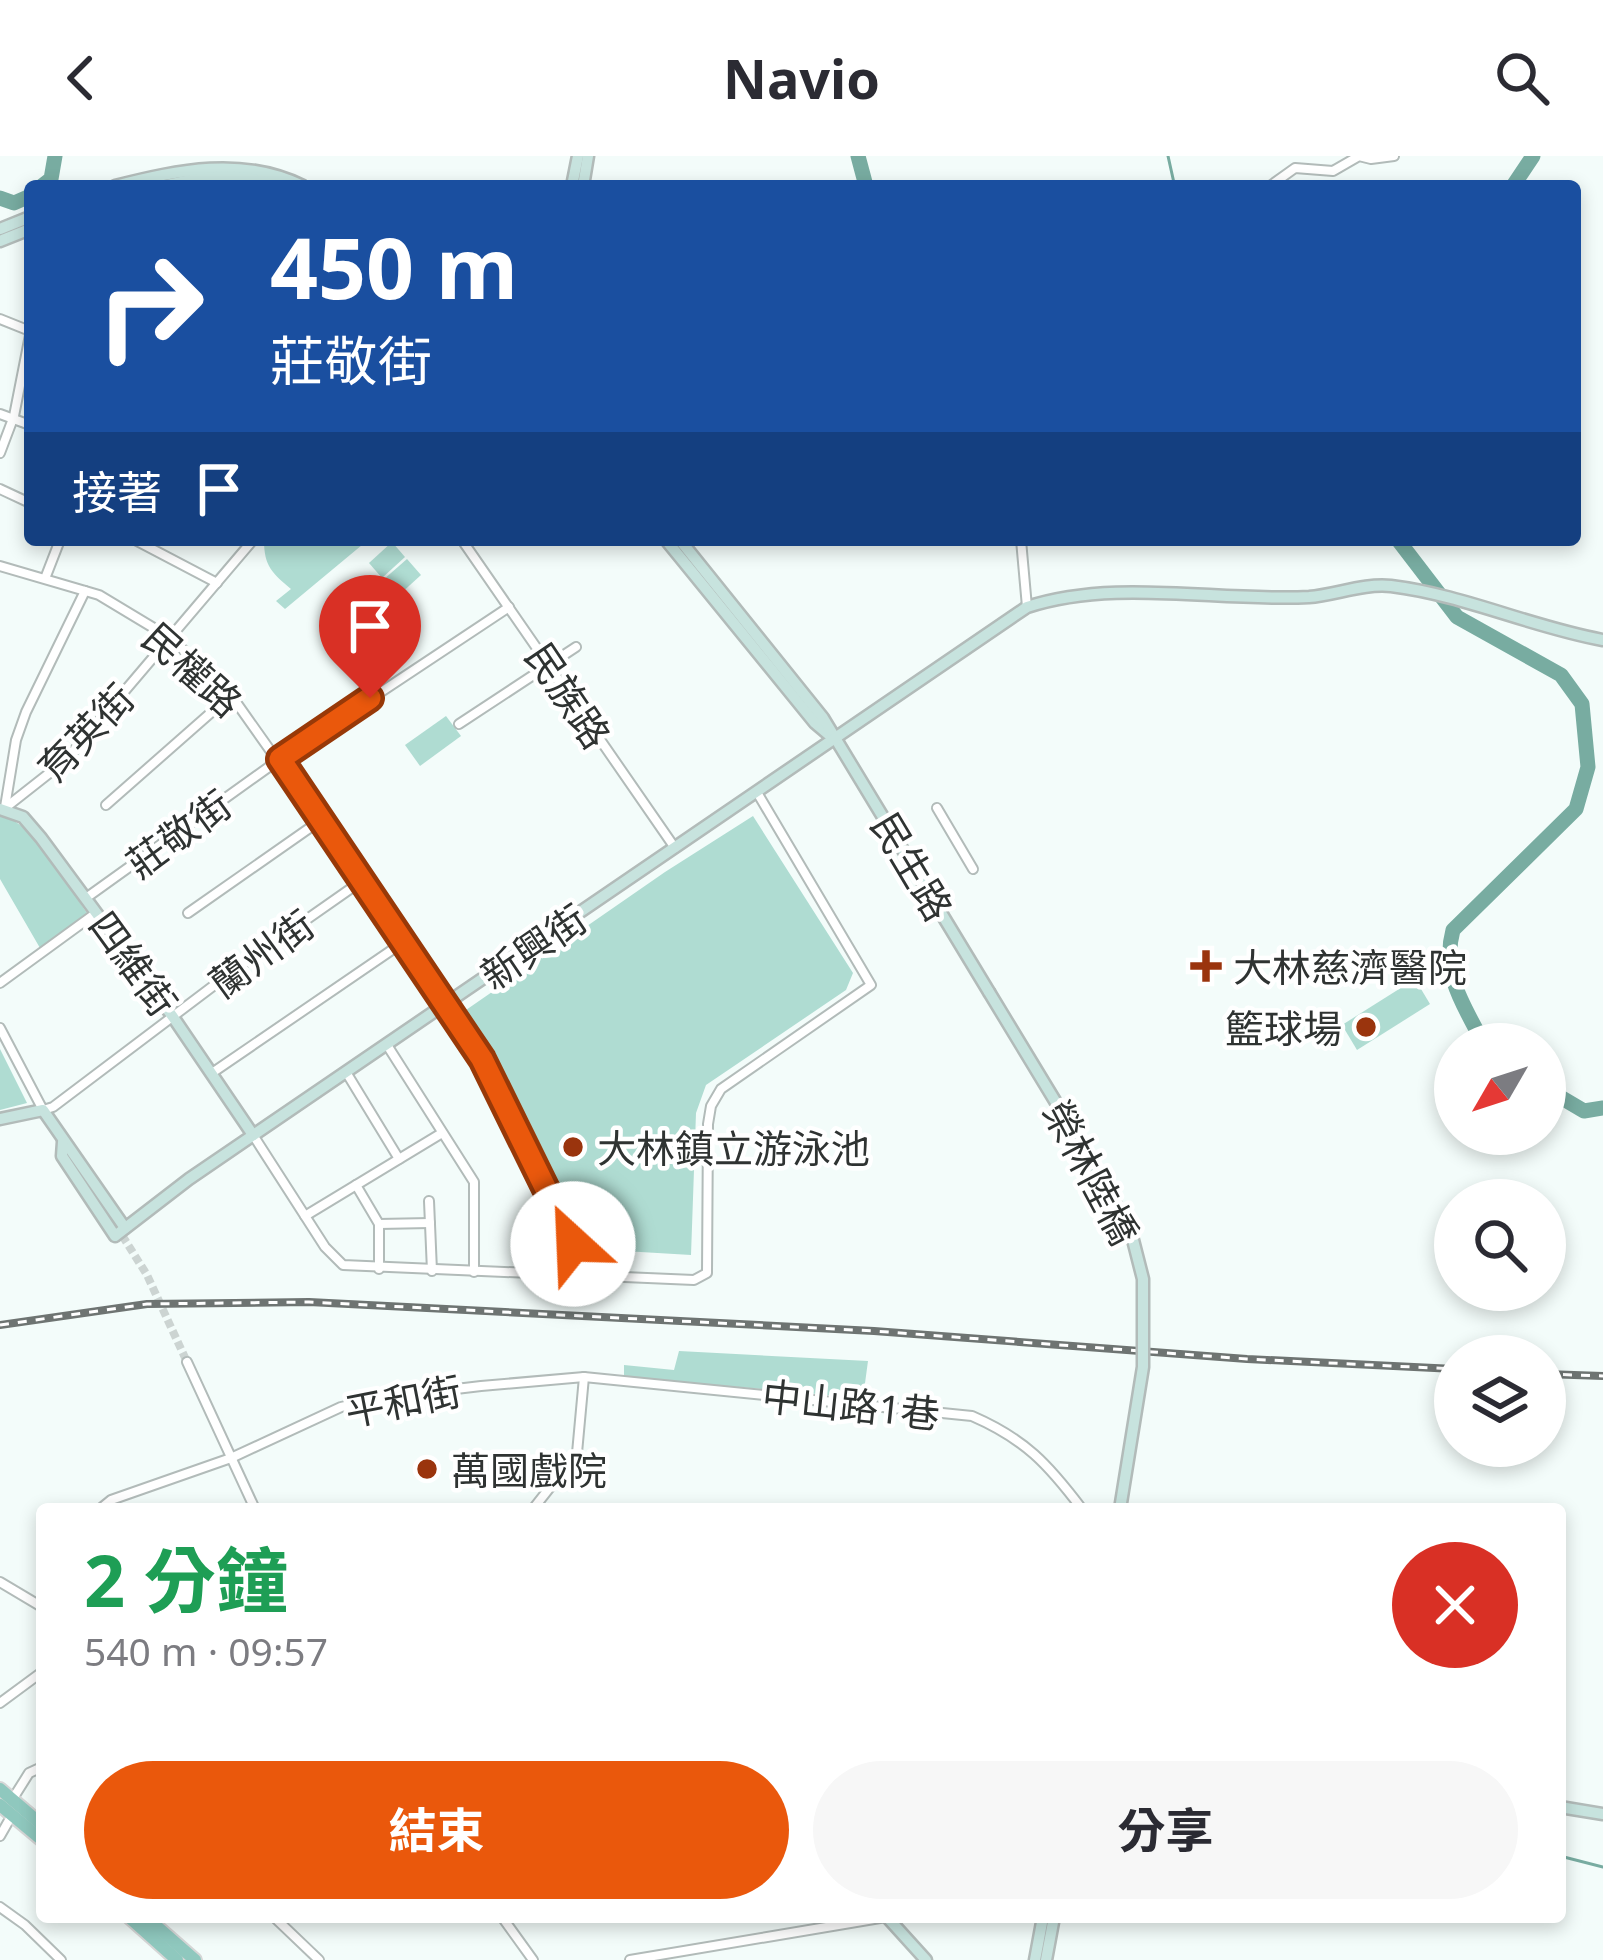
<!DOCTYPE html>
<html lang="zh-TW">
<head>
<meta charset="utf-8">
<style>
	:root { --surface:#fff; --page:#f7f7f7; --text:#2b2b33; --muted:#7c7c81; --accent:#ea580c }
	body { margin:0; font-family:"Noto Sans","Noto Sans TC",sans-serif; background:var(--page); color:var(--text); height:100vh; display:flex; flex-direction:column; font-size:45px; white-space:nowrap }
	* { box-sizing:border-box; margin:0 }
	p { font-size:39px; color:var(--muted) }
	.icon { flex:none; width:66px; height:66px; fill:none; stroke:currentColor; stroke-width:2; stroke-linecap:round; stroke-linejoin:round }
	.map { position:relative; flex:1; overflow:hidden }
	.details { position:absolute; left:36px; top:1347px; width:1530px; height:420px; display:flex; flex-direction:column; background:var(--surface); border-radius:12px; box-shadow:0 6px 18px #0003 }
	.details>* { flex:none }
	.hud { position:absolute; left:24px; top:24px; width:1557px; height:366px; border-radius:12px; box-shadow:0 6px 18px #0003; background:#1a4fa0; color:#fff; overflow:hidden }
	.needle { width:78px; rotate:231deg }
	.tools { position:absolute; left:1434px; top:867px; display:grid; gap:24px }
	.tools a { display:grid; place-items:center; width:132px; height:132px; border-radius:50%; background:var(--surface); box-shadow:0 6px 18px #0003; font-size:60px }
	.pin { position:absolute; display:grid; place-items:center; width:102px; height:102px; color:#fff; margin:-123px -51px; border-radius:50% 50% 50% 0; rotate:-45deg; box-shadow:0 0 12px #0007 }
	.pin .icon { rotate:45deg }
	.me { position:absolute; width:132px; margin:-66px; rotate:335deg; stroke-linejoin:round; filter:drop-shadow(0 0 9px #0008) }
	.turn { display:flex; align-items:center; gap:42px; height:252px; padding:0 48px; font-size:54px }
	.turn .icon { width:156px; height:156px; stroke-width:2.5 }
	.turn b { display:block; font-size:84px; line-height:102px }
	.then { display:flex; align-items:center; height:114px; padding:0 48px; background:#0003; gap:24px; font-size:45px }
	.round { display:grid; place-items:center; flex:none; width:126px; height:126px; border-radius:63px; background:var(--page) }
	.headline { display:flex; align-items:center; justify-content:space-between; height:204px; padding:0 48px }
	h1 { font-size:72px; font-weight:700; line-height:90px; color:#1e9e55 }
	.primary-button { display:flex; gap:24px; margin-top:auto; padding:24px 48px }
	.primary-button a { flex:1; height:138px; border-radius:72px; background:var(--accent); color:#fff; font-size:48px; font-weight:700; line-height:138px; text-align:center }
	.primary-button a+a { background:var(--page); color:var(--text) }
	header { display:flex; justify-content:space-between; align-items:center; height:156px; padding:0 48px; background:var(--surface); font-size:54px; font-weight:700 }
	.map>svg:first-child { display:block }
	.green { fill:#afdcd2 }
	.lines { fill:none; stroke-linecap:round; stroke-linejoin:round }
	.stream { stroke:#78aca1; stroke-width:3 }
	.river { stroke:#78aca1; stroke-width:15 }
	.street-tunnel { stroke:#ccd4d2; stroke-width:8; stroke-dasharray:8 4; stroke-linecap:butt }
	.street-casing { stroke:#b2bbb9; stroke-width:12 }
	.secondary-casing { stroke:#b2bbb9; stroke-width:15 }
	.primary-casing { stroke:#d5d6d6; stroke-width:16 }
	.street { stroke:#fff; stroke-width:8 }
	.secondary { stroke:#c7e3de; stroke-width:10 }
	.primary { stroke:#8fc8be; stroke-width:12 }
	.rail-casing { stroke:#6e7472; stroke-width:8 }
	.rail { stroke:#fff; stroke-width:3; stroke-dasharray:9; stroke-linecap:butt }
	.secondary-bridge-casing { stroke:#b2bbb9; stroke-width:15; stroke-linecap:butt }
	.secondary-bridge { stroke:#c7e3de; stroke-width:10 }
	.route-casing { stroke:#983908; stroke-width:30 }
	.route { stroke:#ea580c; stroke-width:21 }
	.poi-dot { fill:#9a340d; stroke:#fff; stroke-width:4.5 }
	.labels { text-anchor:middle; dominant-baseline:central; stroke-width:9; stroke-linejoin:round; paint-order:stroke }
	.street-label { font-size:39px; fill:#2f3332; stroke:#fff }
	.poi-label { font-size:39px; fill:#2f3332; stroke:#fff; text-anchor:start }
</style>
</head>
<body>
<header><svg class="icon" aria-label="back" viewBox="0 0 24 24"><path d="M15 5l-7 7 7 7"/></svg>Navio<svg class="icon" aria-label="search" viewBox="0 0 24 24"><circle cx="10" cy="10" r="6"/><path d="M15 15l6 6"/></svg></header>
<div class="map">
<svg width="1603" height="1804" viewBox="0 0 1603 1804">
	<rect width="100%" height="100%" fill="#f3fcfa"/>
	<g class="green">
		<path d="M264 384H368L285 453 276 445 291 433C272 417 264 410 264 384Z"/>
		<polygon points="392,386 405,401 382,422 369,407"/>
		<polygon points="407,403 421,419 398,440 383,424"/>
		<polygon points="446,560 461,580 420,610 405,589"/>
		<path d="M0 658C39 671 64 725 87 757L40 792 0 723Z"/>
		<polygon points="753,660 853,817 846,834 706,929 696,957 691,1099 590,1093 528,963 466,854 665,716"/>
		<polygon points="1415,823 1430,848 1357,894 1342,869"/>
		<polygon points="0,893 27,947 0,954"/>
		<polygon points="679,1195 868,1205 863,1242 624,1221 624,1209 674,1214"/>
	</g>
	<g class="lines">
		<g class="stream">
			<polyline points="1168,0 1174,27 1170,30"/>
			<polyline points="1560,1700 1603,1711"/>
		</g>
		<g class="river">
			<polyline points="858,0 866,30"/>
			<polyline points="42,30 51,23 55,0"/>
			<polyline points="1513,30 1533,0"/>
			<polyline points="0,42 14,47 30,40"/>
			<path d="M1398 384 1457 461 1561 519 1582 548 1588 611 1576 653 1453 774C1441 818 1464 850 1484 888"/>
			<polyline points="1545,932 1584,955 1603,952"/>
		</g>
		<polyline class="street-tunnel" points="103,1049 147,1119 187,1206"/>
		<defs>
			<g id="street">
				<polyline points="1270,30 1295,12 1333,15 1359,0 1371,3 1394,0"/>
				<polyline points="0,163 30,175"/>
				<polyline points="0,258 30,269"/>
				<polyline points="0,297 14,260 30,179"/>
				<polyline points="0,333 30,347"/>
				<polyline points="135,384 217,427"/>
				<polyline points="462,384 675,692"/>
				<polyline points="1021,384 1027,451"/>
				<polyline points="0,410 99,439 172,483 231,539 405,785 482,903 588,1118"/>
				<polyline points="46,420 60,384"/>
				<polyline points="459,568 576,491"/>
				<polyline points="106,649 231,539"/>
				<polyline points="5,651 16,584 26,556 85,435"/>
				<polyline points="5,652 66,604 253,384"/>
				<polyline points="937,652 973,713"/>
				<polyline points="86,742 280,603 509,451"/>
				<polyline points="188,757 321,664"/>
				<polyline points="0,827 96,757"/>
				<polyline points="0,872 43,954 53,951 233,815 363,724"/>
				<polyline points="387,889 474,1026 474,1116"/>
				<polyline points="346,916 399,1003"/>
				<polyline points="212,917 405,785"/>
				<polyline points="253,979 325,1091 343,1109 694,1124 707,1117 708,968 711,950 721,933 871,829 758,638"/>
				<polyline points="356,1029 379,1068 379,1113"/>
				<polyline points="429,1045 432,1115"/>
				<polyline points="305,1060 442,977"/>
				<polyline points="379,1068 430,1067"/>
				<polyline points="187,1206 255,1353"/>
				<path d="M100 1353 111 1344 231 1302 341 1251 381 1242 481 1230 584 1221 972 1260C1025 1283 1048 1308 1082 1353"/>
				<polyline points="533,1353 577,1297 584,1221"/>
				<polyline points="0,1426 42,1451"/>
				<polyline points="0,1547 42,1516"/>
				<polyline points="12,1644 29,1617 42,1611"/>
				<polyline points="0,1680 12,1659"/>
				<polyline points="0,1751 25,1769 61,1804"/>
				<polyline points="274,1761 319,1804"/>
				<polyline points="502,1761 533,1804"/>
				<polyline points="630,1804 886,1761"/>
			</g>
			<g id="secondary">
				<path d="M115 30C179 14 242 0 303 30"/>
				<path d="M162 30C203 20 238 15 278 30"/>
				<polyline points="572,30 578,0"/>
				<polyline points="583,30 588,0"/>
				<polyline points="0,73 30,61"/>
				<polyline points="0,85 30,73"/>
				<polyline points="666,384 815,567 828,578"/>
				<polyline points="680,384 823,562 989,836"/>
				<polyline points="0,653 23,661 41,682 173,861 253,979"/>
				<polyline points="0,963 43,954 125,1072"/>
				<path d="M63 986 62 1000 115 1080 189 1023 1027 451C1116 422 1217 446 1309 441 1335 439 1364 427 1391 430 1464 439 1531 471 1603 484"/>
				<polyline points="1560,1651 1603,1658"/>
				<polyline points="887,1761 926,1804"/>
				<polyline points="1035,1804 1043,1761"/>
				<polyline points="1046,1804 1054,1761"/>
			</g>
			<g id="primary">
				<polyline points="0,1633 42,1669"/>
				<polyline points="0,1649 42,1684"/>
				<polyline points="129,1761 177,1804"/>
				<polyline points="146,1761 195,1804"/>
			</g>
		</defs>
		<use href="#street" class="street-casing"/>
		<use href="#secondary" class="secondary-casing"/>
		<use href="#primary" class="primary-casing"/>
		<use href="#street" class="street"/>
		<use href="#secondary" class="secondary"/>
		<use href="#primary" class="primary"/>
		<defs>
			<g id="rail">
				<polyline points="0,1169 147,1148 309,1146 874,1175 1247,1203 1455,1213"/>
				<polyline points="1545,1218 1603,1220"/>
			</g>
		</defs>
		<use href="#rail" class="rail-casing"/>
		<use href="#rail" class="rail"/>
		<defs>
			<polyline id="secondary-bridge" points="989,836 1103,1024 1132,1080 1143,1123 1143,1211 1120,1353"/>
		</defs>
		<use href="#secondary-bridge" class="secondary-bridge-casing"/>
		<use href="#secondary-bridge" class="secondary-bridge"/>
	</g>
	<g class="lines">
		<defs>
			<polyline id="route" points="370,542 280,603 482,903 573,1088"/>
		</defs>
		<use href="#route" class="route-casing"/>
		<use href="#route" class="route"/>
	</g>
	<g class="poi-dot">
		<path d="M1200 792h12v12h12v12h-12v12h-12v-12h-12v-12h12z"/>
		<circle cx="1366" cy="871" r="12"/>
		<circle cx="573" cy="991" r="12"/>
		<circle cx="427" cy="1313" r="12"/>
	</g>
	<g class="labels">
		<g class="street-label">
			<text transform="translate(193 513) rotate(42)">民權路</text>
			<text transform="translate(569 539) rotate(56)">民族路</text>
			<text transform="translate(85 576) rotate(-46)">育英街</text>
			<text transform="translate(178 677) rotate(-36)">莊敬街</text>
			<text transform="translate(913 710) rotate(59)">民生路</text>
			<text transform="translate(533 790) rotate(-34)">新興街</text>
			<text transform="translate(261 797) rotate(-36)">蘭州街</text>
			<text transform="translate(134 807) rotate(54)">四維街</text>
			<text transform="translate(1092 1016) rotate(62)">榮林陸橋</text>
			<text transform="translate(403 1244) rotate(-11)">平和街</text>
			<text transform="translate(851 1248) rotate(6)">中山路1巷</text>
		</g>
		<g class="poi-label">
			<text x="1233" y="810">大林慈濟醫院</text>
			<text x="1342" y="871" text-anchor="end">籃球場</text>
			<text x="597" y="991">大林鎮立游泳池</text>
			<text x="451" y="1313">萬國戲院</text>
		</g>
	</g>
</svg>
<div class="tools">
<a><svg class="needle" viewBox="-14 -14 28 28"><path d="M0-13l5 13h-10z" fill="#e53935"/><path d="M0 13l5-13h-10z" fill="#7c7c81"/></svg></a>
<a><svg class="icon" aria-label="search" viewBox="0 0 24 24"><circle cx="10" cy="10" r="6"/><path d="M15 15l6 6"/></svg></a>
<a><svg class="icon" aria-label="layers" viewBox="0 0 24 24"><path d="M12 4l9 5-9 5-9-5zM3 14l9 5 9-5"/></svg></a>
</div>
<div class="pin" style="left:370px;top:542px;background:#d93025"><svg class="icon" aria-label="arrive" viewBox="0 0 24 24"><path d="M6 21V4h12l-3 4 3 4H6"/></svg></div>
<svg class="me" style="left:573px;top:1088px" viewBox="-20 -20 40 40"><circle r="19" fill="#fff"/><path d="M0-13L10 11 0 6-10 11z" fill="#ea580c"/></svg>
<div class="hud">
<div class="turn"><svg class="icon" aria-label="right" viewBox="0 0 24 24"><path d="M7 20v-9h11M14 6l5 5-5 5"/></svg><div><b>450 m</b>莊敬街</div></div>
<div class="then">接著<svg class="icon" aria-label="arrive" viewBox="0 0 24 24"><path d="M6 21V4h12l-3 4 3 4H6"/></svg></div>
</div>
<section class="details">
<div class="headline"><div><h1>2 分鐘</h1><p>540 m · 09:57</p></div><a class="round" style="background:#d93025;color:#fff"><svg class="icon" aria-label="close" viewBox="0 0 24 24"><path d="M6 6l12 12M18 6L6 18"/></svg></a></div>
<div class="primary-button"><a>結束</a><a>分享</a></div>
</section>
</div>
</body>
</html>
